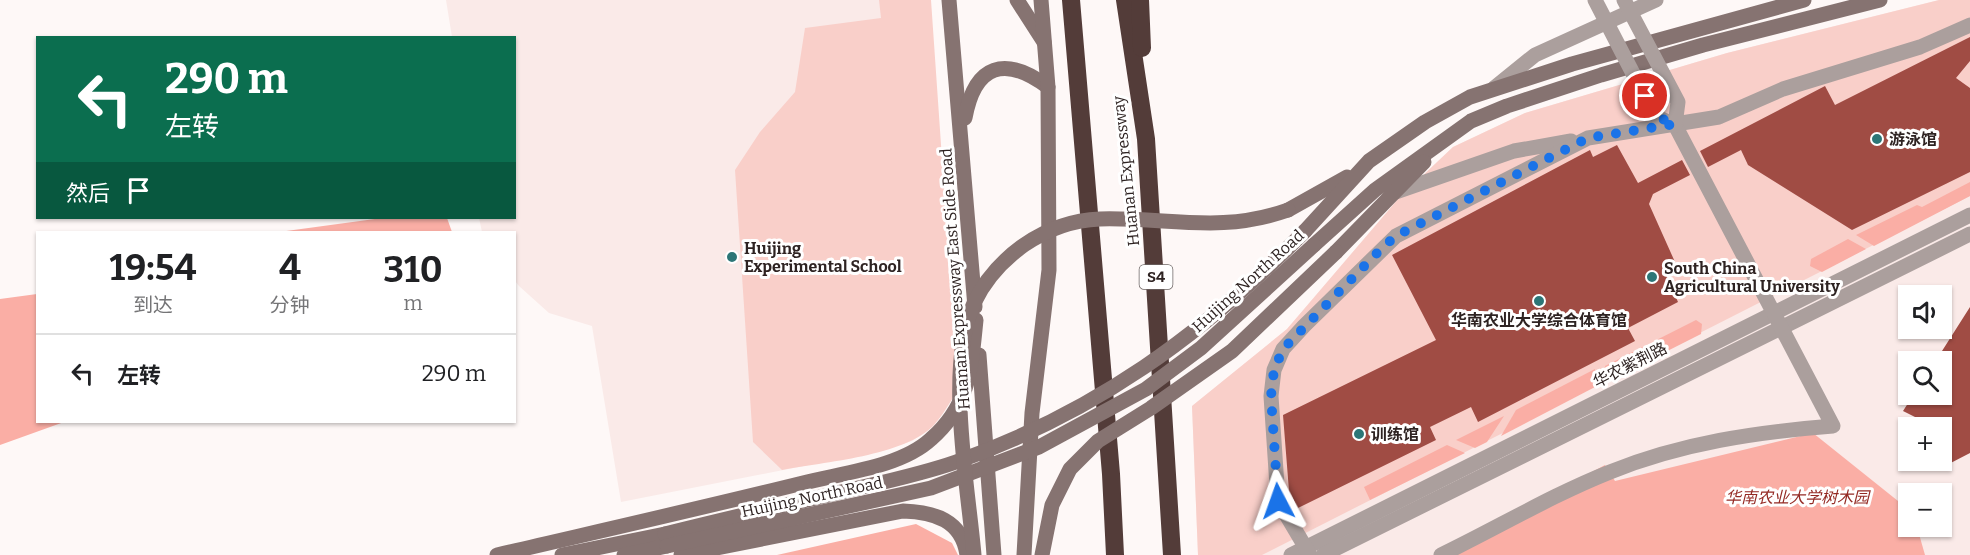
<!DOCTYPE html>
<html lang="zh">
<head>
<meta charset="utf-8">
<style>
	:root { --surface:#fff; --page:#f2f2f2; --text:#202124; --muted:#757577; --line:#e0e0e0 }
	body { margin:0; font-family:Bitter,"Noto Sans SC",serif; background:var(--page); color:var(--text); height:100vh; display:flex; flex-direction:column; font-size:22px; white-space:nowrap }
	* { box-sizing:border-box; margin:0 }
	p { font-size:20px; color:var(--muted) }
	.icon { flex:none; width:33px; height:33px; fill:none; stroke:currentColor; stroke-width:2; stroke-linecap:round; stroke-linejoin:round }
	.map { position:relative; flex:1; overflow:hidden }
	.side { position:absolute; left:36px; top:231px; width:480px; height:192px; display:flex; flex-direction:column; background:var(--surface); border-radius:0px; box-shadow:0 2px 4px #0004 }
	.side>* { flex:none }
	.banner { position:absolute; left:36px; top:36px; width:480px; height:183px; border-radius:0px; box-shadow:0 2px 4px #0004; background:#0b6e4f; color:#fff; overflow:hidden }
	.buttons { position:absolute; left:1898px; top:285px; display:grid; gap:12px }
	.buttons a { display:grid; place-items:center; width:54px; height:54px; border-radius:0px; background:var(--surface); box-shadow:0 2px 4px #0004; font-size:30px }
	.pin { position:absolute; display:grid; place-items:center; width:51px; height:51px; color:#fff; margin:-26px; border:3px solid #fff; border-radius:50%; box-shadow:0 2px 6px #0007 }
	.me { position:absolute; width:66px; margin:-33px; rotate:356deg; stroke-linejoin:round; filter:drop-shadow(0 0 4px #0008) }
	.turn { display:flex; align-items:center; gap:21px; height:126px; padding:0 30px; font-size:27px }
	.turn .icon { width:78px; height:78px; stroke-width:2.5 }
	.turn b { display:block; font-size:42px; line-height:51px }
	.then { display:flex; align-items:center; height:57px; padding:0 30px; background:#0003; gap:12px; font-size:22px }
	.eta { display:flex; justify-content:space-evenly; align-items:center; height:102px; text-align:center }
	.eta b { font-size:36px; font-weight:700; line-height:42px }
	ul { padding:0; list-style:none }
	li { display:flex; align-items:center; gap:18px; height:78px; padding:0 30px; border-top:2px solid var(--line) }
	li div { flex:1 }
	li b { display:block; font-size:22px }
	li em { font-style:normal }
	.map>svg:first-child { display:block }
	.built { fill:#faeae8; fill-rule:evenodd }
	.green { fill:#f9cfc9 }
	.forest { fill:#faaea5 }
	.building { fill:#a04c44 }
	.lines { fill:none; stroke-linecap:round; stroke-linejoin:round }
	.street { stroke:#ab9f9d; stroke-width:15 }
	.secondary { stroke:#867371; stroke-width:15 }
	.highway { stroke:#533c39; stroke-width:18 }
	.street-bridge { stroke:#ab9f9d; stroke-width:15 }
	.secondary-bridge { stroke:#867371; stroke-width:15 }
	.route { stroke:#1a73e8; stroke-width:10; stroke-dasharray:0 18 }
	.poi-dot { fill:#2c7677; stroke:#fff; stroke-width:2 }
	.labels { text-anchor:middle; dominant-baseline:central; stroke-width:6; stroke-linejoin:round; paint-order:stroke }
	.shield { fill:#fff; stroke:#6d6564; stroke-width:1.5 }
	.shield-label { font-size:15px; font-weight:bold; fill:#2e2322 }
	.poi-label { font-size:16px; font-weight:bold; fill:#2e2322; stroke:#fff; text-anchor:start }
	.street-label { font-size:16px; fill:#2e2322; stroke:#fff }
	.park-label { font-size:16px; font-style:italic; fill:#942a24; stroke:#fff }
</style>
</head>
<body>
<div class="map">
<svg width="1970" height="555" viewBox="0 0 1970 555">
	<rect width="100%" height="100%" fill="#fef8f7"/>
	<g class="built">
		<polygon points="446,0 931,0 933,426 912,441 879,451 621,502 592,326 549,313 519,286 515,281 514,232 482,232 479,218 514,218 514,38 452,37"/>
		<path d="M1939 0H1970V555H1198L1192 406 1287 329 1399 198 1453 147 1525 113 1727 53ZM1908 296H1941V328H1908ZM1908 362H1941V394H1908ZM1908 428H1941V460H1908ZM1908 494H1941V526H1908Z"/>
	</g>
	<g class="green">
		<path d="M879 0H931L958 390C950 402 943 415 934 425 905 456 823 462 782 470L753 442 735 170 760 132 795 92 805 28 881 18Z"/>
		<polygon points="1939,0 1970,0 1970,196 1262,555 1198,555 1192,406 1287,329 1399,198 1453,147 1525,113 1727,53"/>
	</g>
	<g class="forest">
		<polygon points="1970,182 1970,196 1874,246 1856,235 1917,205 1922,207"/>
		<polygon points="382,218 447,218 452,232 279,232"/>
		<polygon points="1848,239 1866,249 1822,272 1810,266 1811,259"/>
		<polygon points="37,294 38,422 64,422 0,445 0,299"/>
		<polygon points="1696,320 1702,324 1701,334 1606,382 1605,366"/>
		<polygon points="1595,369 1595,387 1501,436 1516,410"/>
		<polygon points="1504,416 1487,442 1475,448 1456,440"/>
		<polygon points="1813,433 1908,509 1908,526 1917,527 1925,555 1435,555 1605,465 1615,481"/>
		<polygon points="1447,445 1465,453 1370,500 1364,487"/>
		<polygon points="916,524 952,543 958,555 777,555"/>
	</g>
	<g class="building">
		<polygon points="1970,37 1970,61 1956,78 1970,88 1970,172 1852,230 1748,165 1741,150 1708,167 1700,151 1825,86 1835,105"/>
		<polygon points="1617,145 1638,183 1682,160 1690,175 1653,194 1649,204 1679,271 1667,277 1678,302 1628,328 1635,341 1478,422 1471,407 1430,427 1436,440 1298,508 1289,491 1283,415 1436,340 1392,255 1590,150 1593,157"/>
		<polygon points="1970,307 1970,453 1941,468 1941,428 1924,428 1927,423 1903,411 1914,394 1941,394 1941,362 1935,362"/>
	</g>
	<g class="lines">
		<g class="street">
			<polyline points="1494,88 1535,55 1656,0"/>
			<polyline points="1396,192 1514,151 1571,141"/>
			<polyline points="1291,555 1970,215"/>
			<polyline points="1310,555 1278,501 1271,396 1274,370 1283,349 1304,326 1396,236 1588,138 1719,117 1783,89 1920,47 1970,25"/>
			<polyline points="1323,555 1970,234"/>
			<path d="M1441 555C1497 528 1552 495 1610 472 1681 443 1757 432 1833 426L1675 125"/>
		</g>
		<g class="secondary">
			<polyline points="949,0 975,307"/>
			<polyline points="1017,0 1044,42"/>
			<path d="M965 118C975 64 1005 55 1048 87"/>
			<polyline points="1288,210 1347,177"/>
			<polyline points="1305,231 1369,161 1425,122 1470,97 1572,64 1804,0"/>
			<polyline points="1314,245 1375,190 1471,121 1507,106 1601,75 1703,45 1880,0"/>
			<polyline points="1336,252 1424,162"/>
			<polyline points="979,355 994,555"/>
			<path d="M497 555C600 531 702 508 803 483 842 473 901 467 931 439 970 405 971 368 976 320"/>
			<polyline points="562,555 665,534"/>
			<polyline points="624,555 667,546"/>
			<path d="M681 555 903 511C934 512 962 520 967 555"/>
			<polyline points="1024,555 1032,413 1049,270 1048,87 1041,0"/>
		</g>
		<g class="highway">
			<polyline points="1071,0 1111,474 1115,555"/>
			<polyline points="1125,0 1146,139 1172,555"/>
			<polyline points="1140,0 1142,48"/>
		</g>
		<polyline class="street-bridge" points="1595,0 1655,116 1675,125 1678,102 1624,0"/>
		<g class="secondary-bridge">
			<path d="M665 534C721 520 777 507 833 494 874 484 916 476 956 462 1096 412 1201 336 1305 231"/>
			<polyline points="667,546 931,488 1039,447 1146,389 1201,348 1314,245"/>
			<path d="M974 555C968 485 945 367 974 303 985 280 1003 260 1024 245 1046 230 1073 220 1100 219 1169 217 1220 234 1288 210"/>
			<polyline points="1042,555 1052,505 1070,469 1098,441 1151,408 1232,351 1336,252"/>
		</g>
	</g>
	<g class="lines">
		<polyline class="route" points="1278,501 1271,396 1274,370 1283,349 1382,248 1396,236 1588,138 1675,124 1655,116 1645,96"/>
	</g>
	<g class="poi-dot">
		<circle cx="1877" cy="139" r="6"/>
		<circle cx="732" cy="257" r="6"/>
		<circle cx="1652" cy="277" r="6"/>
		<circle cx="1539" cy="301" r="6"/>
		<circle cx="1359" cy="434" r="6"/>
	</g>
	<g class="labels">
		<rect class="shield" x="1139.5" y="265" width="33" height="24" rx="4.5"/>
		<g class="shield-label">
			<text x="1156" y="277">S4</text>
		</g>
		<g class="poi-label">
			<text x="1889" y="139">游泳馆</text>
			<text x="744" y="248">Huijing<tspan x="744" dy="18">Experimental School</tspan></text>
			<text x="1664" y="268">South China<tspan x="1664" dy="18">Agricultural University</tspan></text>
			<text x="1539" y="320" text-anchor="middle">华南农业大学综合体育馆</text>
			<text x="1371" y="434">训练馆</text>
		</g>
		<g class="street-label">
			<text transform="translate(1126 171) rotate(-96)">Huanan Expressway</text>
			<text transform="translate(955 279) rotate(-94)">Huanan Expressway East Side Road</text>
			<text transform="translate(1248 281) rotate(-42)">Huijing North Road</text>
			<text transform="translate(1630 365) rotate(-27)">华农紫荆路</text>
			<text transform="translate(812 497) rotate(-12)">Huijing North Road</text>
		</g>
		<g class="park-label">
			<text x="1797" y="497">华南农业大学树木园</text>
		</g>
	</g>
</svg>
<div class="buttons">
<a><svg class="icon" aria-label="sound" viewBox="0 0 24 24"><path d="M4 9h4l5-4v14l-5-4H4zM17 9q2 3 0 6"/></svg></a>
<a><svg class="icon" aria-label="search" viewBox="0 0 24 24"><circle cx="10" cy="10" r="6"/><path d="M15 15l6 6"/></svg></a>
<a>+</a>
<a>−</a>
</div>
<div class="pin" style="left:1645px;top:96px;background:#d93025"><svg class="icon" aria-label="arrive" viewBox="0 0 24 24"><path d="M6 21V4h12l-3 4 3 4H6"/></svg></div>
<svg class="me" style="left:1278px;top:501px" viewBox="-20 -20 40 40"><path d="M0-17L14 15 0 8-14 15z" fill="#1a73e8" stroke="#fff" stroke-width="4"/></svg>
<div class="banner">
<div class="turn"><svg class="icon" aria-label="left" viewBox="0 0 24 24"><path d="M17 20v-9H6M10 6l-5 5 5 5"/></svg><div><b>290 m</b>左转</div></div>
<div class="then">然后<svg class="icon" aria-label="arrive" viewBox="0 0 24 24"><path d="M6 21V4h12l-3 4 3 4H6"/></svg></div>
</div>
<section class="side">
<div class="eta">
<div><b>19:54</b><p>到达</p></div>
<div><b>4</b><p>分钟</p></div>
<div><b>310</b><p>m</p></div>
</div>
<ul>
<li><svg class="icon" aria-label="left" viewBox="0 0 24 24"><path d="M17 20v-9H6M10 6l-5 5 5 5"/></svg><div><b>左转</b></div><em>290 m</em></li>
</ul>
</section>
</div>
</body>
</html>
